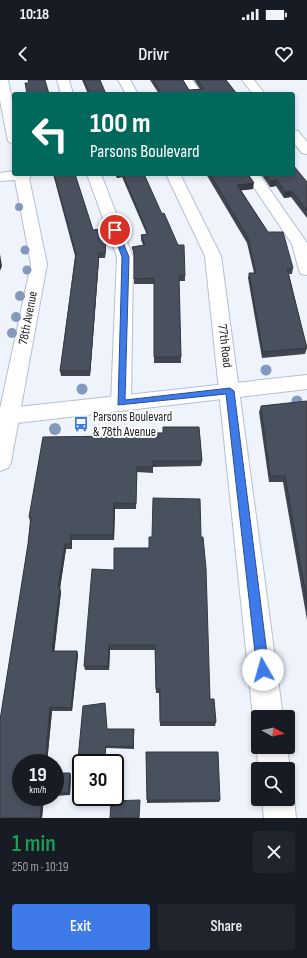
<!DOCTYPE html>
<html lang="en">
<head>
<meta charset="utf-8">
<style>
	:root { --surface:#171b24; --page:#20242c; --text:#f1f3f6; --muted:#9ea1a6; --accent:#3f7ae9 }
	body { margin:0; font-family:"Sofia Sans Condensed",sans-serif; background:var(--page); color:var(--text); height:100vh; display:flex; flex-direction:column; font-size:15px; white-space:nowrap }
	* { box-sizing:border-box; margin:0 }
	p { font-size:13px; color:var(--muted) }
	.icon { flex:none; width:22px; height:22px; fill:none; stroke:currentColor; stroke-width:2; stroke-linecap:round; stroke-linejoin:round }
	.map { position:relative; height:738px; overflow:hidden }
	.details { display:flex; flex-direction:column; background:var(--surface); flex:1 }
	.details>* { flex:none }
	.top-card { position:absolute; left:12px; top:12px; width:283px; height:84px; border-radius:4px; box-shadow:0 2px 6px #0003; background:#00695c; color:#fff; overflow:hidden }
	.needle { width:26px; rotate:98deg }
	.fabs { position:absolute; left:251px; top:630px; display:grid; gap:8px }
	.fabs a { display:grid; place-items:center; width:44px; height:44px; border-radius:4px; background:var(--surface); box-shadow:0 2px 6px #0003; font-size:20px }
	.speed { position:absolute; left:12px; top:674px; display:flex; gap:8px; font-size:20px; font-weight:700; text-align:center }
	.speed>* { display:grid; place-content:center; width:52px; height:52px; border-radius:50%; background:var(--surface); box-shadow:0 2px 6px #0003; line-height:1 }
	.speed small { font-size:10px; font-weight:400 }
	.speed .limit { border:2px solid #111; border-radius:6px; background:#fff; color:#111 }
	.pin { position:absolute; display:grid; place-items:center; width:34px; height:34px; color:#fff; margin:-17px; border:2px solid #fff; border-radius:50%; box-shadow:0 1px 4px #0007 }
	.me { position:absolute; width:44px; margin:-22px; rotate:353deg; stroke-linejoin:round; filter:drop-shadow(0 0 3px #0008) }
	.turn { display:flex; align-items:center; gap:14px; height:84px; padding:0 12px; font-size:18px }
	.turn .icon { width:52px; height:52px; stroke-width:2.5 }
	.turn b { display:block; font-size:28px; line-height:34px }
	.round { display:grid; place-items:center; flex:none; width:42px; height:42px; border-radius:4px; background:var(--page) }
	.head { display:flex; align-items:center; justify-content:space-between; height:68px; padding:0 12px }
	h1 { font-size:24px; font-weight:600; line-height:30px; color:#1e9e55 }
	.primary-button { display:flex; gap:8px; margin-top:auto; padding:8px 12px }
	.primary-button a { flex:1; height:46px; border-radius:4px; background:var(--accent); color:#fff; font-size:16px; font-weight:600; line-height:46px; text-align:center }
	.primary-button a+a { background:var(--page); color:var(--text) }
	.status { display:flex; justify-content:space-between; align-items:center; height:28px; padding:0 20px; background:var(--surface); direction:ltr }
	.status svg { height:11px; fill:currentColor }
	header { display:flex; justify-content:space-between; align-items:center; height:52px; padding:0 12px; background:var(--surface); font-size:18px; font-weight:600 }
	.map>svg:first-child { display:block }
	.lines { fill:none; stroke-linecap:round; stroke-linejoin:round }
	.minor-casing { stroke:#b7bfce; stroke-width:2 }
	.major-casing { stroke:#b7bfce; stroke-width:2 }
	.minor { fill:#fff; fill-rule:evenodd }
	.major { fill:#fff; fill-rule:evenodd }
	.tree { fill:#8499c0 }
	.wall { fill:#404651 }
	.shaded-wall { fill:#343942 }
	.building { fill:#4a515e; stroke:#343942 }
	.route { fill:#3f7ae9; stroke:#294f97 }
	.labels { text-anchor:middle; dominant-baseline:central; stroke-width:4; stroke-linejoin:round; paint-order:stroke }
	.street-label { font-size:13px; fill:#1a1d23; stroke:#fff }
	.poi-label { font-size:13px; fill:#1a1d23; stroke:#fff; text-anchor:start }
</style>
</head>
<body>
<div class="status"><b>10:18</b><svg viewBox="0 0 49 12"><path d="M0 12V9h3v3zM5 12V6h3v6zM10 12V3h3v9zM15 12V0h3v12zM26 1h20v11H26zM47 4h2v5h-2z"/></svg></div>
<header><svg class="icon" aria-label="back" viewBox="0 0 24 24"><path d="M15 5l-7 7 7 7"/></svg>Drivr<svg class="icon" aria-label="heart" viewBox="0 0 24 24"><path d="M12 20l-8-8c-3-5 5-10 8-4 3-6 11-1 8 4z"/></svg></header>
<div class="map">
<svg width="307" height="738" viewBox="0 0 307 738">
	<rect width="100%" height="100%" fill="#eef3fc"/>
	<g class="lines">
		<defs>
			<g id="minor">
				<polygon points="0,0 8,0 14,30 14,65 8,61 0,20"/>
				<polygon points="57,0 69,0 73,14 61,14"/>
				<polygon points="118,0 130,0 138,14 126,14"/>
				<polygon points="180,0 192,0 202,14 190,14"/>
				<polygon points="242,0 254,0 265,14 253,14"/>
				<polygon points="293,50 298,51 307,62 307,74 302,73 293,62"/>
				<polygon points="14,91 14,94 34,94 29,98 47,184 11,382 8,388 0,391 0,329 31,184 15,100 0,101 0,93"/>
				<polygon points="87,94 101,94 133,177 131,323 128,328 121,331 114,328 111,323 117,177"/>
				<polygon points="166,94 180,94 221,176 283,637 258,637 258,648 253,637 205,176"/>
				<polygon points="245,94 259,94 307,163 307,195 301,194 299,190 292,164"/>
				<polygon points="258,664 258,667 287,667 290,689 288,693 288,689 258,689 257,667"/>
				<polygon points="288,707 294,719 296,738 264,738 262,719 288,719"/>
			</g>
			<polygon id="major" points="307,295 307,309 0,345 0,329"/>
		</defs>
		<use href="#minor" class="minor-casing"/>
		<use href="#major" class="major-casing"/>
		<use href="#minor" class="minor"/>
		<use href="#major" class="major"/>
	</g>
	<g class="tree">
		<circle cx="19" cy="127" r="4"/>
		<circle cx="25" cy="170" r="4.5"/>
		<circle cx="27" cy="190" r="4.5"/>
		<circle cx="20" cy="216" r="5"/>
		<circle cx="16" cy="237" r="5"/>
		<circle cx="12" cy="253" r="5"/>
		<circle cx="266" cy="290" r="5.5"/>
		<circle cx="82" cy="309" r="5.5"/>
		<circle cx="297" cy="321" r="5.5"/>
		<circle cx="55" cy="349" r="6"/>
	</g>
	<g class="wall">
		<polygon points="82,0 100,0 106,14 88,14"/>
		<polygon points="150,0 183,0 189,10 200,9 194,0 226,0 237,14 159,14"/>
		<polygon points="53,94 75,94 93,150 107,154 105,178 99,178 90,296 61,296 60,291 75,176"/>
		<polygon points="115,94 144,94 185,196 185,201 179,201 181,283 154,283 154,204 134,204 134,176 133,172 132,167 143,165 141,160 141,155 147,155 122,97 117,98"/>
		<polygon points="206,94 248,94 253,109 241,110 268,152 293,188 292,194 289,194 307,268 305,274 262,278 248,198 249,193 254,193 247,163"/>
		<polygon points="261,94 293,94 307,102 307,138 291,117 284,118 276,106 270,107"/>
		<polygon points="307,321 307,540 283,402 269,402 259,332 261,326"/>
		<polygon points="163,347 199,347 202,381 201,386 153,387 153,393 137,392 136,429 115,429 114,460 72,460 72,469 66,469 60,508 61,512 54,571 77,571 78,575 72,631 52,631 47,683 21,683 21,717 44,717 42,738 0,738 0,640 28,464 30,442 29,437 43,357 117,356 117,352 163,353"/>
		<polygon points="201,457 210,619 216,642 215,646 160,646 159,613 156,613 155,570 110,570 109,590 85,590 84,586 114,490 149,468"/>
		<polygon points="105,623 107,649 134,649 134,669 106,668 105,683 81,683 81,702 77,702 76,701 83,626"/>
		<polygon points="146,672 220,720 219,722 147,723"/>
		<polygon points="55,693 71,695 70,715 55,716"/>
	</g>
	<g class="shaded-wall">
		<polygon points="116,94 122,94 122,97 117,98"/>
		<polygon points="277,100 276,106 270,107 270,101"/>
		<polygon points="254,103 253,109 237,111 237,105"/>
		<polygon points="292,111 291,117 284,118 285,112"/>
		<polygon points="107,148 107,154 105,178 105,173"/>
		<polygon points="99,173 99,178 90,296 90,291"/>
		<polygon points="0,174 2,186 0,191"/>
		<polygon points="114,423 115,429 114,460 113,455"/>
		<polygon points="71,455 72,460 72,469 71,464"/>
		<polygon points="65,464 66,469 60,508 61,512 54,575 52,571 58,507"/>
		<polygon points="109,565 110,570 109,590 108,586"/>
		<polygon points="77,571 78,575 72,631 71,628"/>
		<polygon points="50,627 52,631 47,683 45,683"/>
		<polygon points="70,693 71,695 70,715 68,713"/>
		<polygon points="42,717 44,717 42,738 40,738"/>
	</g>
	<g class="building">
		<polygon points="28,0 45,0 49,14 27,14 25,3 29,3"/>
		<polygon points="84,0 100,0 106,14 90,14"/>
		<polygon points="153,0 183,0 189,10 204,9 198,0 226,0 237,14 162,14"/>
		<polygon points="293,85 307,102 307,131 292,111 285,112 277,100 270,101 266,94 293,94"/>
		<polygon points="54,94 75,94 93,150 107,148 105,173 99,173 90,291 60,291 76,174"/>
		<polygon points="123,94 144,94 162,134 164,133 178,165 184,165 185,196 179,196 181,277 154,277 154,198 134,199 134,172 132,167 145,165 141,155 148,154"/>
		<polygon points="210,94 248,94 254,103 237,105 268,152 283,152 293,188 287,189 307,268 263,272 249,193 256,193 248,158"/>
		<polygon points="307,321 307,522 285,396 270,396 261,326"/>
		<polygon points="163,347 199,347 202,381 153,381 153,387 137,387 136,424 114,423 113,455 71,455 71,464 65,464 58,507 60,507 52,571 77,571 71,628 50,627 45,683 21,683 21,717 42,717 40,738 0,738 0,640 28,464 31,437 29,437 43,357 117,356 117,352 163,353"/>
		<polygon points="153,418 200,419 201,457 203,457 206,488 210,619 214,619 216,642 160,642 160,609 156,609 155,565 109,565 108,586 84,586 92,489 114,490 114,468 149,468 149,457 152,457"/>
		<polygon points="105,623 107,649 134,649 133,667 106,666 104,683 81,683 81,701 76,701 83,626"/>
		<polygon points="146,672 218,672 220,720 147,720"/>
		<polygon points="55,693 70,693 68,713 55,713"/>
		<polygon points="140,720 139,738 110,738 111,721"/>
	</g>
	<polygon class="route" points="115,148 118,150 129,177 125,320 230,308 234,311 269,590 267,594 263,596 259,594 257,590 226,314 118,325 122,177 112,150"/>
	<defs>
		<symbol id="bus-bare" viewBox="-9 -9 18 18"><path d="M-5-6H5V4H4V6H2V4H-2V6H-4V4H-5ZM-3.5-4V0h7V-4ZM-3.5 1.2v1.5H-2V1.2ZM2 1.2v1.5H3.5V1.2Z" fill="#3f7ae9" stroke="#fff" stroke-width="2.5" paint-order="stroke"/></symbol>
	</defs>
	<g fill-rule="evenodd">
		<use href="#bus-bare" x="70" y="333" width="22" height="22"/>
	</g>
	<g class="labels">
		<g class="street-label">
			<text transform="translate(28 238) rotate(-79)">78th Avenue</text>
			<text transform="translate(225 266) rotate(83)">77th Road</text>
		</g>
		<g class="poi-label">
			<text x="93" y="337">Parsons Boulevard<tspan x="93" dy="15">&amp; 78th Avenue</tspan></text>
		</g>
	</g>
</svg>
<div class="fabs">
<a><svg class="needle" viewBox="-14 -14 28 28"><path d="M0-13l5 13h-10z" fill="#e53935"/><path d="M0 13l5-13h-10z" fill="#9ea1a6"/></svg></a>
<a><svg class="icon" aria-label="search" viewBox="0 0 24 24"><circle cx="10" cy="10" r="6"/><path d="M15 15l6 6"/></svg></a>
</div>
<div class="speed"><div>19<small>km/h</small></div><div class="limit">30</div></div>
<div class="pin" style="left:115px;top:150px;background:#d93025"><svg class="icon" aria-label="arrive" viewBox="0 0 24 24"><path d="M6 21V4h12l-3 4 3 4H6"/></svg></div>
<svg class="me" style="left:263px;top:590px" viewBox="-20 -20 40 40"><circle r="19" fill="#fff"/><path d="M0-13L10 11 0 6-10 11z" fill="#3f7ae9"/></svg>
<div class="top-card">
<div class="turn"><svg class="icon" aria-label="left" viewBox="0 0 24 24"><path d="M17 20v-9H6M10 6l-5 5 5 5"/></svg><div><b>100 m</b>Parsons Boulevard</div></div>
</div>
</div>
<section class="details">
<div class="head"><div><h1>1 min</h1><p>250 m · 10:19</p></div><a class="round"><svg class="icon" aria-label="close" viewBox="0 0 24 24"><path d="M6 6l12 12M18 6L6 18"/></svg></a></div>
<div class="primary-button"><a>Exit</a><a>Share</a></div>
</section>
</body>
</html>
